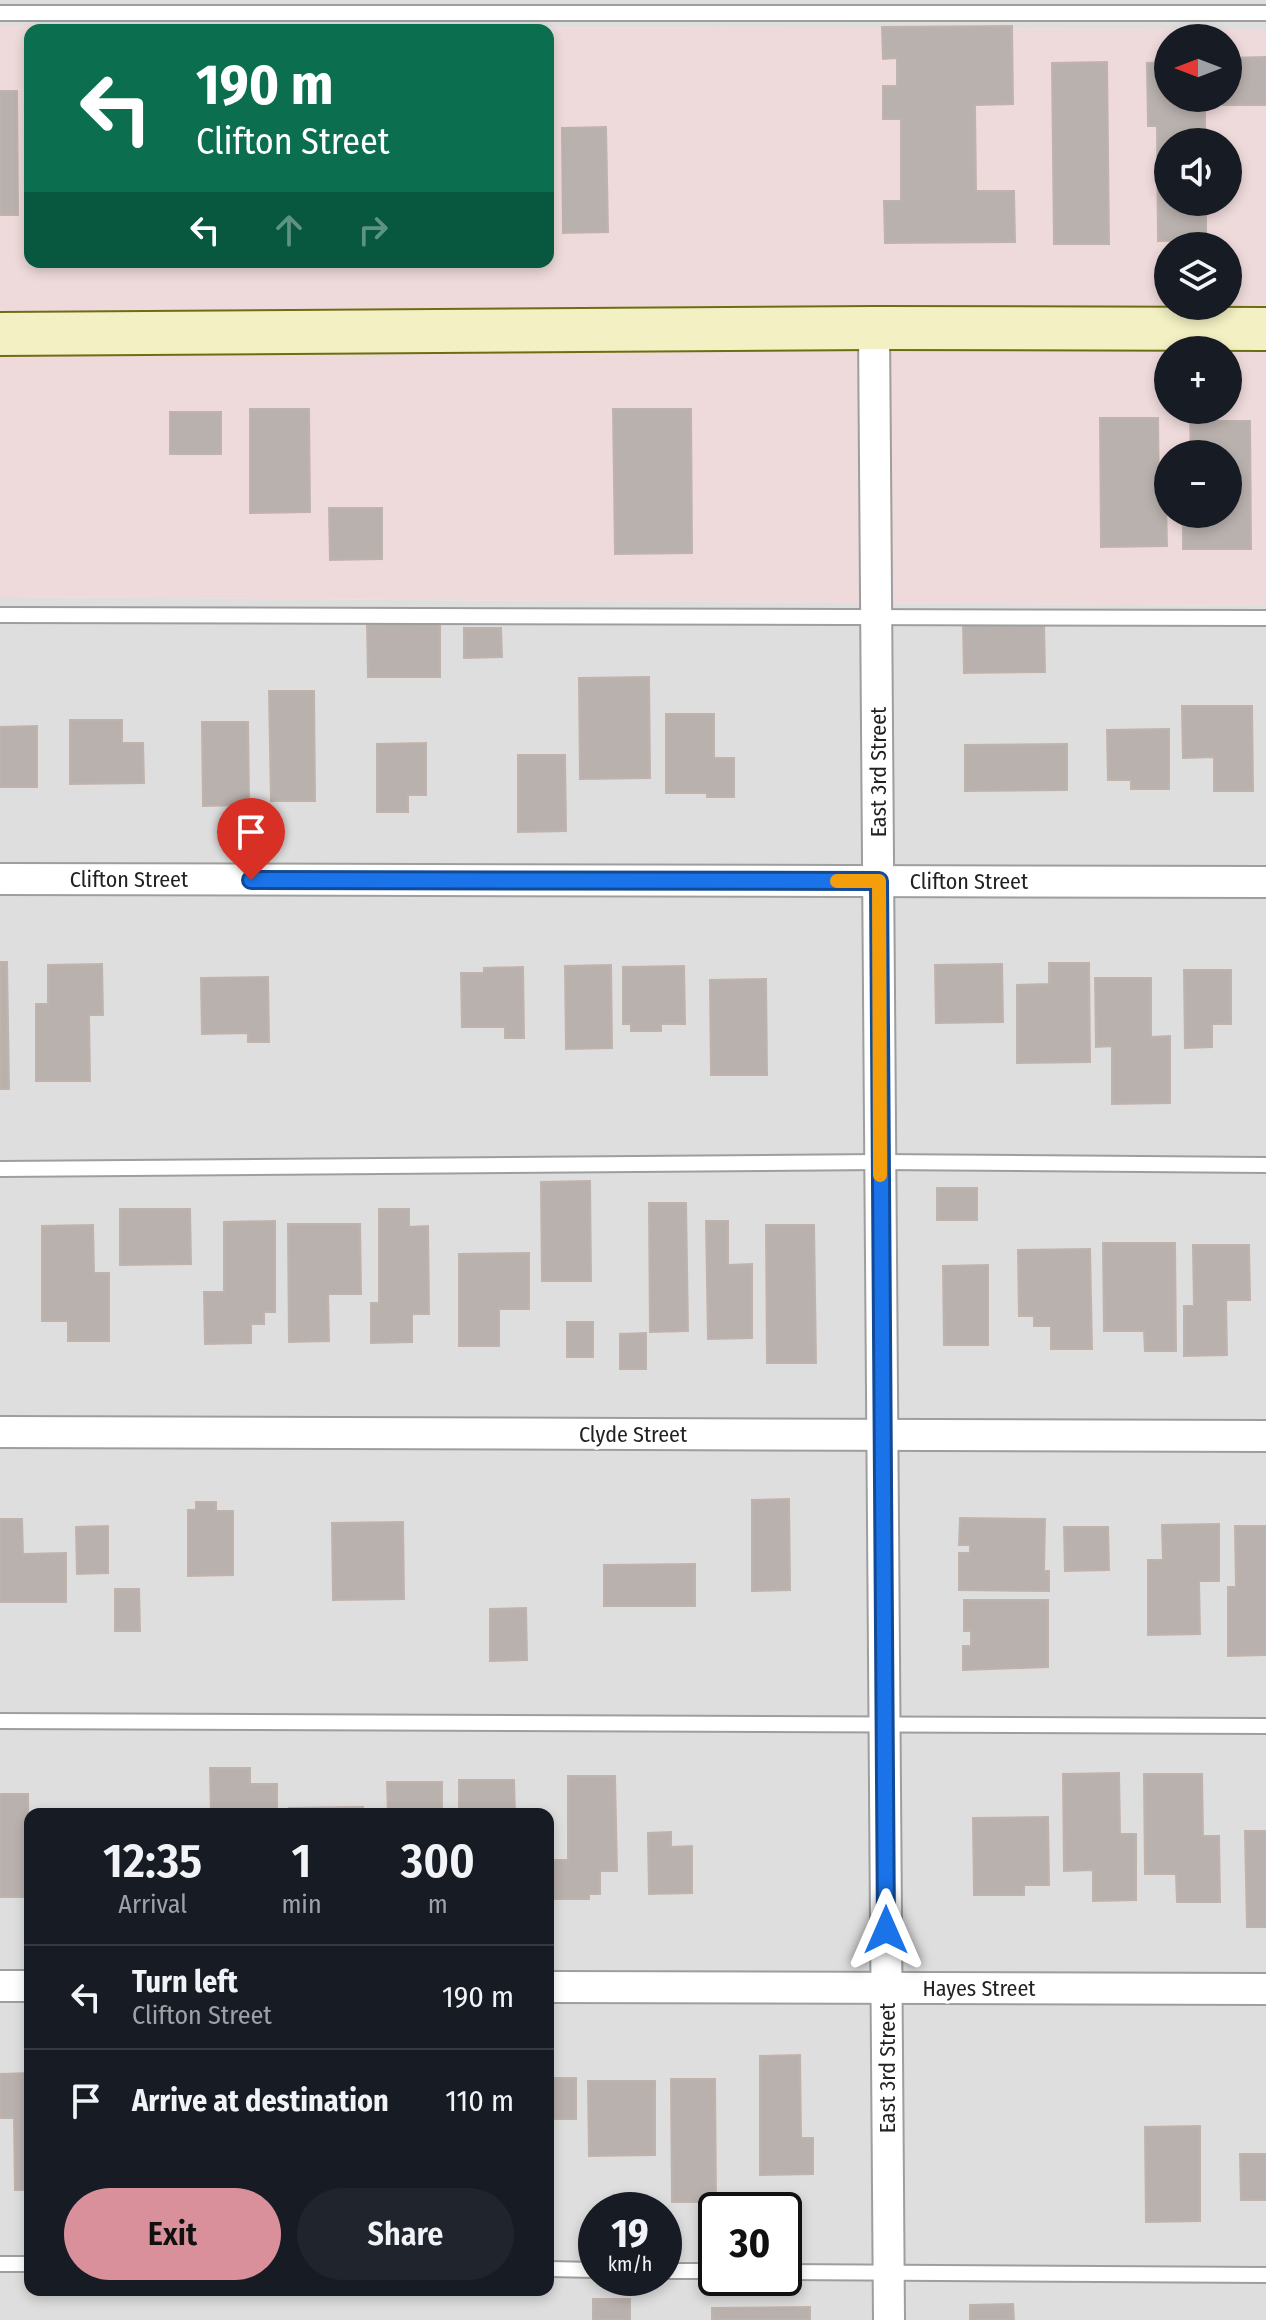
<!DOCTYPE html>
<html lang="en">
<head>
<meta charset="utf-8">
<style>
	:root { --surface:#171b24; --page:#20242c; --text:#f1f3f6; --muted:#9ea1a6; --line:#363941; --accent:#d9909a }
	body { margin:0; font-family:"Fira Sans Condensed",sans-serif; background:var(--page); color:var(--text); height:100vh; display:flex; flex-direction:column; font-size:30px; white-space:nowrap }
	* { box-sizing:border-box; margin:0 }
	p { font-size:26px; color:var(--muted) }
	.icon { flex:none; width:44px; height:44px; fill:none; stroke:currentColor; stroke-width:2; stroke-linecap:round; stroke-linejoin:round }
	.map { position:relative; flex:1; overflow:hidden }
	.side { position:absolute; left:24px; top:1808px; width:530px; height:488px; display:flex; flex-direction:column; background:var(--surface); border-radius:16px; box-shadow:0 4px 12px #0003 }
	.side>* { flex:none }
	.hud { position:absolute; left:24px; top:24px; width:530px; height:244px; border-radius:16px; box-shadow:0 4px 12px #0003; background:#0b6e4f; color:#fff; overflow:hidden }
	.needle { width:52px; rotate:270deg }
	.controls { position:absolute; left:1154px; top:24px; display:grid; gap:16px }
	.controls a { display:grid; place-items:center; width:88px; height:88px; border-radius:50%; background:var(--surface); box-shadow:0 4px 12px #0003; font-size:40px }
	.speed { position:absolute; left:578px; top:2192px; display:flex; gap:16px; font-size:40px; font-weight:700; text-align:center }
	.speed>* { display:grid; place-content:center; width:104px; height:104px; border-radius:50%; background:var(--surface); box-shadow:0 4px 12px #0003; line-height:1 }
	.speed small { font-size:20px; font-weight:400 }
	.speed .limit { border:4px solid #111; border-radius:12px; background:#fff; color:#111 }
	.pin { position:absolute; display:grid; place-items:center; width:68px; height:68px; color:#fff; margin:-82px -34px; border-radius:50% 50% 50% 0; rotate:-45deg; box-shadow:0 0 8px #0007 }
	.pin .icon { rotate:45deg }
	.me { position:absolute; width:88px; margin:-44px; rotate:0deg; stroke-linejoin:round; filter:drop-shadow(0 0 6px #0008) }
	.turn { display:flex; align-items:center; gap:28px; height:168px; padding:0 40px; font-size:36px }
	.turn .icon { width:104px; height:104px; stroke-width:2.5 }
	.turn b { display:block; font-size:56px; line-height:68px }
	.lanes { display:flex; align-items:center; height:76px; padding:0 40px; background:#0003; justify-content:center; gap:40px; direction:ltr }
	.lanes .off { opacity:.35 }
	.eta { display:flex; justify-content:space-evenly; align-items:center; height:136px; text-align:center }
	.eta b { font-size:48px; font-weight:600; line-height:56px }
	.primary-button { display:flex; gap:16px; margin-top:auto; padding:16px 40px }
	.primary-button a { flex:1; height:92px; border-radius:48px; background:var(--accent); color:#111; font-size:32px; font-weight:600; line-height:92px; text-align:center }
	.primary-button a+a { background:var(--page); color:var(--text) }
	ul { padding:0; list-style:none }
	li { display:flex; align-items:center; gap:24px; height:104px; padding:0 40px; border-top:2px solid var(--line) }
	li div { flex:1 }
	li b { display:block; font-size:30px }
	li em { font-style:normal }
	.map>svg:first-child { display:block }
	.residential { fill:#dfdede; fill-rule:evenodd }
	.commercial { fill:#eedadb; fill-rule:evenodd }
	.building { fill:#b9b1ae; stroke:#c0b3ac; stroke-width:2 }
	.lines { fill:none; stroke-linecap:round; stroke-linejoin:round }
	.lane-casing { stroke:#9e9e9e; stroke-width:18 }
	.street-casing { stroke:#9e9e9e; stroke-width:34 }
	.secondary-casing { stroke:#6e6d12; stroke-width:46 }
	.lane { stroke:#fff; stroke-width:14 }
	.street { stroke:#fff; stroke-width:30 }
	.secondary { stroke:#f3f0c3; stroke-width:42 }
	.route-casing { stroke:#114b97; stroke-width:20 }
	.route { stroke:#1a73e8; stroke-width:14 }
	.slow { stroke:#f59e0b; stroke-width:14 }
	.labels { text-anchor:middle; dominant-baseline:central; stroke-width:6; stroke-linejoin:round; paint-order:stroke }
	.street-label { font-size:22px; fill:#212121; stroke:#fff }
</style>
</head>
<body>
<div class="map">
<svg width="1266" height="2320" viewBox="0 0 1266 2320">
	<rect width="100%" height="100%" fill="#f0ede8"/>
	<g class="residential">
		<polygon points="0,0 1266,0 1266,29 0,26"/>
		<path d="M0 597 1266 606V2320H0ZM30 1814H548V2290H30ZM596 2210H664V2278H596ZM716 2210H784V2278H716Z"/>
	</g>
	<path class="commercial" d="M0 26 1266 29V606L0 597ZM30 30H548V262H30ZM1168 38H1228V98H1168ZM1168 142H1228V202H1168ZM1168 246H1228V306H1168ZM1168 350H1228V410H1168ZM1168 454H1228V514H1168Z"/>
	<g class="building">
		<polygon points="1012,26 1013,104 975,105 976,191 1014,191 1015,242 885,243 884,201 901,201 901,119 883,119 883,86 897,86 897,58 883,59 882,27"/>
		<polygon points="1266,57 1266,105 1223,105 1223,98 1228,98 1228,58"/>
		<polygon points="1107,62 1109,244 1054,244 1052,63"/>
		<polygon points="1168,62 1168,98 1205,98 1205,142 1168,142 1168,202 1206,202 1206,240 1158,241 1157,126 1148,126 1147,63"/>
		<polygon points="0,91 17,91 18,215 0,215"/>
		<polygon points="606,127 608,232 563,233 562,128"/>
		<polygon points="250,409 309,409 310,512 250,513"/>
		<polygon points="613,409 691,409 692,553 615,554"/>
		<rect x="170" y="412" width="51" height="42"/>
		<polygon points="1100,418 1158,418 1159,502 1166,502 1167,546 1101,547"/>
		<polygon points="1190,421 1250,421 1251,549 1183,549 1183,514 1228,514 1228,454 1191,454"/>
		<polygon points="329,508 382,508 382,559 330,560"/>
		<polygon points="440,622 440,677 368,677 367,623"/>
		<polygon points="963,624 1044,624 1045,672 964,673"/>
		<polygon points="464,628 501,628 502,657 464,658"/>
		<polygon points="649,677 650,778 580,779 579,678"/>
		<polygon points="269,691 314,691 315,801 271,801"/>
		<polygon points="1182,706 1252,706 1253,791 1214,791 1214,757 1183,758"/>
		<polygon points="666,714 714,714 714,758 734,758 734,797 707,797 707,793 666,793"/>
		<polygon points="70,720 122,720 122,743 143,743 144,783 70,784"/>
		<polygon points="202,722 248,722 249,805 203,806"/>
		<polygon points="37,726 37,787 0,787 0,727"/>
		<polygon points="1169,729 1169,789 1131,789 1131,780 1108,780 1107,730"/>
		<polygon points="426,743 426,795 408,795 408,812 377,812 377,744"/>
		<polygon points="1067,744 1067,790 965,791 965,745"/>
		<polygon points="518,755 565,755 566,831 518,832"/>
		<polygon points="0,962 7,962 9,1089 0,1089"/>
		<polygon points="1049,963 1089,963 1090,1062 1017,1063 1017,985 1049,984"/>
		<polygon points="102,964 103,1015 89,1015 90,1081 36,1081 36,1004 48,1004 48,965"/>
		<polygon points="1002,964 1003,1022 936,1023 935,965"/>
		<polygon points="611,965 612,1048 566,1049 565,966"/>
		<polygon points="684,966 685,1024 661,1024 661,1031 631,1031 631,1024 623,1024 623,967"/>
		<polygon points="523,967 524,1038 505,1038 505,1027 462,1027 461,973 484,973 484,968"/>
		<polygon points="1184,970 1231,970 1231,1024 1212,1024 1212,1047 1185,1048"/>
		<polygon points="268,977 269,1042 248,1042 248,1033 202,1034 201,978"/>
		<polygon points="1095,978 1151,978 1151,1037 1170,1036 1170,1103 1112,1104 1112,1046 1096,1047"/>
		<polygon points="766,979 767,1075 711,1075 710,980"/>
		<polygon points="590,1181 591,1281 542,1281 541,1182"/>
		<rect x="937" y="1188" width="40" height="32"/>
		<polygon points="649,1203 686,1203 688,1331 650,1332"/>
		<polygon points="120,1209 190,1209 191,1264 120,1265"/>
		<polygon points="379,1209 409,1209 409,1227 428,1226 429,1314 412,1314 412,1342 371,1343 371,1303 379,1303"/>
		<polygon points="275,1221 275,1312 264,1312 264,1324 251,1324 251,1343 205,1344 204,1292 224,1292 224,1222"/>
		<polygon points="706,1221 728,1221 728,1265 752,1264 752,1338 708,1339"/>
		<polygon points="288,1224 360,1224 361,1294 328,1294 329,1341 289,1342"/>
		<polygon points="93,1225 94,1273 109,1273 109,1341 68,1341 68,1321 42,1321 42,1226"/>
		<polygon points="766,1225 814,1225 816,1363 767,1363"/>
		<polygon points="1103,1243 1175,1243 1176,1351 1145,1351 1144,1331 1104,1331"/>
		<polygon points="1193,1245 1249,1245 1250,1300 1226,1300 1227,1355 1184,1356 1184,1306 1194,1306"/>
		<polygon points="1090,1249 1092,1349 1051,1349 1051,1326 1034,1326 1034,1316 1019,1316 1018,1250"/>
		<polygon points="529,1253 529,1309 499,1309 499,1346 459,1346 459,1254"/>
		<polygon points="988,1265 988,1345 944,1345 943,1266"/>
		<rect x="567" y="1322" width="26" height="35"/>
		<polygon points="646,1333 646,1369 620,1369 620,1334"/>
		<polygon points="789,1499 790,1590 752,1591 752,1500"/>
		<polygon points="196,1502 216,1502 216,1511 233,1511 233,1575 188,1576 188,1510 196,1510"/>
		<polygon points="960,1518 1045,1519 1044,1571 1049,1571 1049,1591 959,1590 959,1553 970,1553 970,1545 959,1545"/>
		<polygon points="0,1519 22,1519 23,1554 66,1553 66,1602 0,1602"/>
		<polygon points="403,1522 404,1599 333,1600 332,1523"/>
		<polygon points="1219,1524 1219,1581 1199,1581 1200,1634 1148,1635 1148,1560 1163,1560 1162,1525"/>
		<polygon points="108,1526 108,1573 77,1574 76,1527"/>
		<polygon points="1235,1526 1266,1526 1266,1655 1228,1656 1228,1587 1236,1587"/>
		<polygon points="1064,1527 1108,1527 1109,1570 1065,1571"/>
		<polygon points="695,1564 695,1606 604,1606 604,1565"/>
		<polygon points="115,1589 139,1589 140,1631 115,1631"/>
		<polygon points="964,1600 1048,1600 1048,1667 963,1670 963,1646 971,1646 971,1631 964,1631"/>
		<polygon points="526,1608 527,1660 490,1661 490,1609"/>
		<polygon points="210,1768 250,1768 250,1784 277,1784 277,1814 211,1814"/>
		<polygon points="1119,1773 1120,1834 1136,1834 1136,1900 1093,1901 1093,1870 1064,1871 1063,1774"/>
		<polygon points="1144,1774 1202,1774 1203,1836 1219,1836 1220,1902 1177,1902 1176,1874 1145,1874"/>
		<polygon points="568,1776 615,1776 617,1871 600,1871 600,1894 589,1894 589,1899 548,1899 548,1860 568,1860"/>
		<polygon points="459,1780 514,1780 515,1814 459,1814"/>
		<polygon points="387,1782 442,1782 442,1814 388,1814"/>
		<polygon points="0,1794 28,1794 29,1897 0,1897"/>
		<polygon points="363,1807 363,1814 289,1814 289,1808"/>
		<polygon points="1048,1817 1049,1885 1024,1885 1024,1895 974,1895 973,1818"/>
		<polygon points="1245,1831 1266,1831 1266,1927 1247,1927"/>
		<polygon points="671,1832 671,1847 692,1846 692,1893 649,1894 648,1833"/>
		<polygon points="800,2055 801,2138 813,2138 813,2174 760,2175 760,2056"/>
		<polygon points="30,2073 30,2190 15,2190 14,2118 0,2118 0,2074"/>
		<polygon points="548,2078 576,2078 576,2119 553,2119 553,2148 548,2148"/>
		<polygon points="671,2079 715,2079 716,2202 672,2202"/>
		<polygon points="588,2081 655,2081 655,2155 589,2156"/>
		<polygon points="1200,2126 1200,2221 1146,2222 1145,2127"/>
		<polygon points="1240,2154 1266,2154 1266,2200 1241,2200"/>
		<rect x="593" y="2299" width="37" height="21"/>
		<polygon points="1013,2304 1014,2320 970,2320 970,2305"/>
		<polygon points="810,2307 810,2320 712,2320 712,2308"/>
	</g>
	<g class="lines">
		<defs>
			<g id="lane">
				<polyline points="0,13 1266,13"/>
				<polyline points="0,615 1266,618"/>
				<polyline points="0,1169 880,1162 1266,1165"/>
				<polyline points="0,1721 1266,1726"/>
				<polyline points="0,2264 30,2264"/>
				<polyline points="548,2269 596,2270"/>
				<polyline points="664,2271 716,2271"/>
				<polyline points="784,2272 1266,2275"/>
			</g>
			<g id="street">
				<polyline points="874,328 889,2320"/>
				<polyline points="0,879 1266,882"/>
				<polyline points="0,1432 1266,1436"/>
				<polyline points="0,1986 30,1986"/>
				<polyline points="548,1987 1266,1989"/>
			</g>
			<polyline id="secondary" points="0,334 874,328 1266,329"/>
		</defs>
		<use href="#lane" class="lane-casing"/>
		<use href="#street" class="street-casing"/>
		<use href="#secondary" class="secondary-casing"/>
		<use href="#lane" class="lane"/>
		<use href="#street" class="street"/>
		<use href="#secondary" class="secondary"/>
	</g>
	<g class="lines">
		<defs>
			<polyline id="route" points="251,880 879,881 886,1930"/>
		</defs>
		<use href="#route" class="route-casing"/>
		<use href="#route" class="route"/>
		<polyline class="slow" points="837,881 879,881 880,1175"/>
	</g>
	<g class="labels">
		<g class="street-label">
			<text transform="translate(878 772) rotate(-90)">East 3rd Street</text>
			<text x="129" y="879">Clifton Street</text>
			<text x="969" y="881">Clifton Street</text>
			<text x="633" y="1434">Clyde Street</text>
			<text x="979" y="1988">Hayes Street</text>
			<text transform="translate(887 2068) rotate(-90)">East 3rd Street</text>
		</g>
	</g>
</svg>
<div class="controls">
<a><svg class="needle" viewBox="-14 -14 28 28"><path d="M0-13l5 13h-10z" fill="#e53935"/><path d="M0 13l5-13h-10z" fill="#9ea1a6"/></svg></a>
<a><svg class="icon" aria-label="sound" viewBox="0 0 24 24"><path d="M4 9h4l5-4v14l-5-4H4zM17 9q2 3 0 6"/></svg></a>
<a><svg class="icon" aria-label="layers" viewBox="0 0 24 24"><path d="M12 4l9 5-9 5-9-5zM3 14l9 5 9-5"/></svg></a>
<a>+</a>
<a>−</a>
</div>
<div class="speed"><div>19<small>km/h</small></div><div class="limit">30</div></div>
<div class="pin" style="left:251px;top:880px;background:#d93025"><svg class="icon" aria-label="arrive" viewBox="0 0 24 24"><path d="M6 21V4h12l-3 4 3 4H6"/></svg></div>
<svg class="me" style="left:886px;top:1930px" viewBox="-20 -20 40 40"><path d="M0-17L14 15 0 8-14 15z" fill="#1a73e8" stroke="#fff" stroke-width="4"/></svg>
<div class="hud">
<div class="turn"><svg class="icon" aria-label="left" viewBox="0 0 24 24"><path d="M17 20v-9H6M10 6l-5 5 5 5"/></svg><div><b>190 m</b>Clifton Street</div></div>
<div class="lanes"><svg class="icon" aria-label="left" viewBox="0 0 24 24"><path d="M17 20v-9H6M10 6l-5 5 5 5"/></svg><svg class="icon off" aria-label="ahead" viewBox="0 0 24 24"><path d="M12 20V5M6 11l6-6 6 6"/></svg><svg class="icon off" aria-label="right" viewBox="0 0 24 24"><path d="M7 20v-9h11M14 6l5 5-5 5"/></svg></div>
</div>
<section class="side">
<div class="eta">
<div><b>12:35</b><p>Arrival</p></div>
<div><b>1</b><p>min</p></div>
<div><b>300</b><p>m</p></div>
</div>
<ul>
<li><svg class="icon" aria-label="left" viewBox="0 0 24 24"><path d="M17 20v-9H6M10 6l-5 5 5 5"/></svg><div><b>Turn left</b><p>Clifton Street</p></div><em>190 m</em></li>
<li><svg class="icon" aria-label="arrive" viewBox="0 0 24 24"><path d="M6 21V4h12l-3 4 3 4H6"/></svg><div><b>Arrive at destination</b></div><em>110 m</em></li>
</ul>
<div class="primary-button"><a>Exit</a><a>Share</a></div>
</section>
</div>
</body>
</html>
